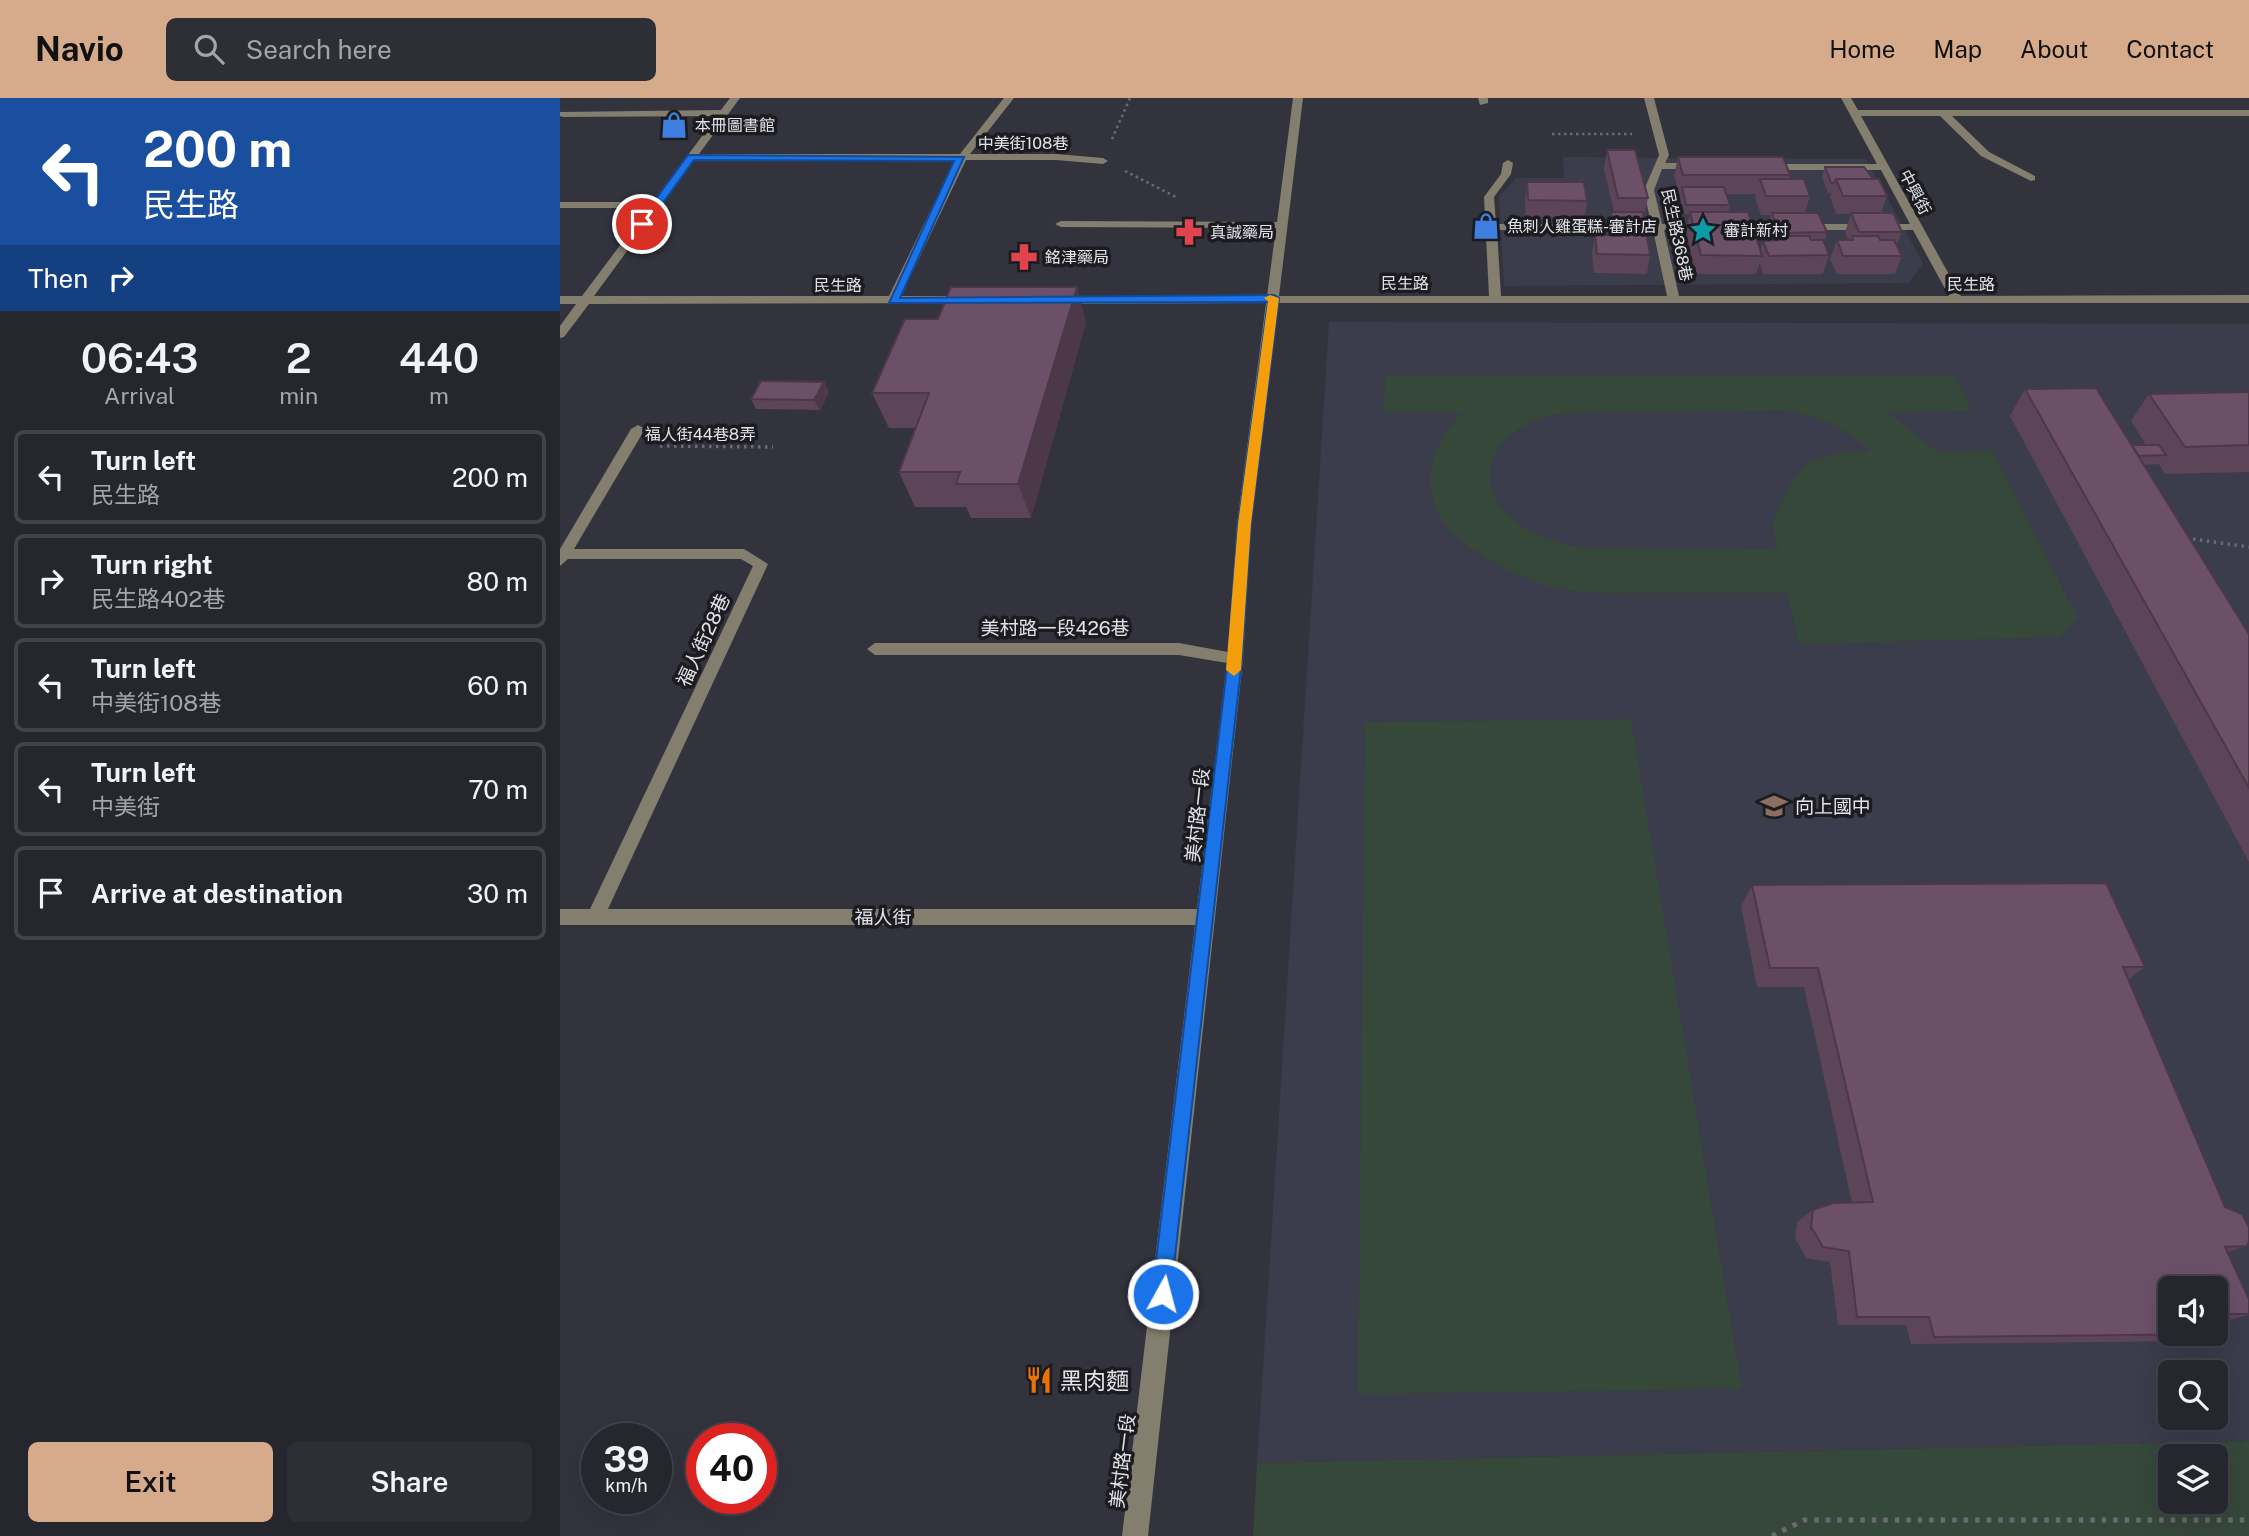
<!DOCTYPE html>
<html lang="en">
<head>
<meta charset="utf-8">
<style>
	:root { --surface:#26262e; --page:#2e2e36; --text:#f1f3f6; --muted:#a4a5aa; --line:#42434a; --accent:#d6ab8b }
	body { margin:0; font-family:"Public Sans","Noto Sans TC",sans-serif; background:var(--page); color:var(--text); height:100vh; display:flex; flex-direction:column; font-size:26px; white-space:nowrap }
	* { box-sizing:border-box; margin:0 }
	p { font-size:23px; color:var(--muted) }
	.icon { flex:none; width:38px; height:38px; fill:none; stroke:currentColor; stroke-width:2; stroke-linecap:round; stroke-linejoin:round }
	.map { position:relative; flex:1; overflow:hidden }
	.details { display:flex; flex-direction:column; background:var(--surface); width:560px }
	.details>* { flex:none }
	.banner { background:#1a4fa0; color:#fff; overflow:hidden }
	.tools { position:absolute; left:1598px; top:1178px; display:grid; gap:14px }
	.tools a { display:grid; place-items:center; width:70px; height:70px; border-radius:10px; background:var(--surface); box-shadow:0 7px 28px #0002,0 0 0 2px var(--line); font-size:35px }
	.speed { position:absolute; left:21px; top:1325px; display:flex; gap:14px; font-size:35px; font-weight:700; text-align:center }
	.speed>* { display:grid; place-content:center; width:91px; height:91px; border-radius:50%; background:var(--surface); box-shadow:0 7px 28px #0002,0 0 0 2px var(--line); line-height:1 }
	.speed small { font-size:18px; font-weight:400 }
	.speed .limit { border:10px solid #d22; background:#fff; color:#111 }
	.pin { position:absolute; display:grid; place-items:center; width:60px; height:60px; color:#fff; margin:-30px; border:4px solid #fff; border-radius:50%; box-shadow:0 2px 7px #0007 }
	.me { position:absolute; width:77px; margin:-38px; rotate:7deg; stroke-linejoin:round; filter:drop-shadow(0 0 5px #0008) }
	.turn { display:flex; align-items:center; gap:24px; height:147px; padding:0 28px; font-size:32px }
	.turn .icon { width:91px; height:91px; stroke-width:2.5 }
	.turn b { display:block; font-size:49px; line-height:60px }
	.then { display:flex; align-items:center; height:66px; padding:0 28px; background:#0003; gap:14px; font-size:26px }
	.eta { display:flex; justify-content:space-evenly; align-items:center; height:119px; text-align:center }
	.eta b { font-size:42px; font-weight:600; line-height:49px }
	.action { display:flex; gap:14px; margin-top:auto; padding:14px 28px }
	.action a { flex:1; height:80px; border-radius:10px; background:var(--accent); color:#111; font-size:28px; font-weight:600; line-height:80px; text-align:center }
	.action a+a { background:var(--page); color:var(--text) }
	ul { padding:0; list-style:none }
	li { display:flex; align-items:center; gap:21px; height:94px; margin:0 14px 10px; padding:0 14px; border:4px solid var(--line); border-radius:10px }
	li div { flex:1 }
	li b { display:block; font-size:26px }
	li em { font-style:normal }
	header { display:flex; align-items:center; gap:42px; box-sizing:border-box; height:98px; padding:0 35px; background:var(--accent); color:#111 }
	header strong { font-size:33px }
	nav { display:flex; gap:38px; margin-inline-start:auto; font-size:24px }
	.search { width:490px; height:63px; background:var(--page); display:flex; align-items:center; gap:18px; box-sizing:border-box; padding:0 24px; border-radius:10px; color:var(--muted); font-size:26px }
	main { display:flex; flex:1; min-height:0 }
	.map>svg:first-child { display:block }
	.built { fill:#3b3c4c; fill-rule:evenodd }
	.green { fill:#364839; fill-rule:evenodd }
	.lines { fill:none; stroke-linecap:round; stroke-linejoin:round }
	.path-far2 { stroke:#6a6a74; stroke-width:2.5; stroke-dasharray:2.5 3.5; stroke-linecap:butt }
	.path-far1 { stroke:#6a6a74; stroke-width:3.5; stroke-dasharray:2.5 4.5; stroke-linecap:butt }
	.path { stroke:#6a6a74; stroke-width:5; stroke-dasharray:4.5 7; stroke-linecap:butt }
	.minor { fill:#847e6e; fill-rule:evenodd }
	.wall { fill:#5d4559; fill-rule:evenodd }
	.shaded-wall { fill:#4c3849 }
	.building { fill:#6c5068; stroke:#4c3849; stroke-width:2; fill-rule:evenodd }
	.route { fill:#1a73e8; stroke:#114b97; stroke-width:2 }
	.slow { fill:#f59e0b }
	.labels { text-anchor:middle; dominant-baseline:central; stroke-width:7; stroke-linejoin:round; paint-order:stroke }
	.far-poi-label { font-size:16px; fill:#e2e3e9; stroke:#1b1b20; text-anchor:start }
	.far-street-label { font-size:16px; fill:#e2e3e9; stroke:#1b1b20 }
	.street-label { font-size:19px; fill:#e2e3e9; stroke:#1b1b20 }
	.poi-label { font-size:19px; fill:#e2e3e9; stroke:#1b1b20; text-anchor:start }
	.near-poi-label { font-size:23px; fill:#e2e3e9; stroke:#1b1b20; text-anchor:start }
</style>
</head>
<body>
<header>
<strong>Navio</strong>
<div class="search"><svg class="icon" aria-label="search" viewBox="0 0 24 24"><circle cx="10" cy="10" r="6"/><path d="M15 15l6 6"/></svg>Search here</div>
<nav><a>Home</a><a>Map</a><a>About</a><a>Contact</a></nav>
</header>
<main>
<section class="details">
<div class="banner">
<div class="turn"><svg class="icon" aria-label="left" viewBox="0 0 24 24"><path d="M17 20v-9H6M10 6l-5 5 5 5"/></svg><div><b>200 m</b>民生路</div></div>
<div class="then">Then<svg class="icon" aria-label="right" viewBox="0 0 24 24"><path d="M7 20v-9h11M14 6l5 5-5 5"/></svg></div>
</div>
<div class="eta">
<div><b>06:43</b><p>Arrival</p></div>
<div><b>2</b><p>min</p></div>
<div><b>440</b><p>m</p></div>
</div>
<ul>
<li><svg class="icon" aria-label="left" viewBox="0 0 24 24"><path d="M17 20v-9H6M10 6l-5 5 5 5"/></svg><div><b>Turn left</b><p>民生路</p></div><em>200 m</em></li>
<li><svg class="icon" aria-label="right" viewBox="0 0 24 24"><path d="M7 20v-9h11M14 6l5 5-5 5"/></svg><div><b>Turn right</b><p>民生路402巷</p></div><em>80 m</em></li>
<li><svg class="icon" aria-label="left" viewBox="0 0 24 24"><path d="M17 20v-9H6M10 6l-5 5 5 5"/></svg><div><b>Turn left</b><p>中美街108巷</p></div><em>60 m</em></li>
<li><svg class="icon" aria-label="left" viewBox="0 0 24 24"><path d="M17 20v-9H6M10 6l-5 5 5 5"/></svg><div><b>Turn left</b><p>中美街</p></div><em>70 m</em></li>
<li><svg class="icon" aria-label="arrive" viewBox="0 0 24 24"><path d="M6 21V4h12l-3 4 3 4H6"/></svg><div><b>Arrive at destination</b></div><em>30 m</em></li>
</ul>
<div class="action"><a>Exit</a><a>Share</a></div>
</section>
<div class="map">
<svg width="1689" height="1438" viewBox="0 0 1689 1438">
	<rect width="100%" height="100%" fill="#33333e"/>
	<g class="built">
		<polygon points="1003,59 1306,61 1363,165 1349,185 944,188 939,99 956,80 1004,80"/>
		<path d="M769 224 1689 226V1343L697 1365ZM1610 1190H1656V1236H1610ZM1610 1274H1656V1320H1610Z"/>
	</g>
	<g class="green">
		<path d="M825 278H1395L1412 312 1329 315 1376 353 1432 352 1517 519 1500 539 1239 546 1228 495C1181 495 1135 495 1089 495 1057 495 1024 497 993 489 963 482 936 467 911 450 893 438 878 422 873 401 864 369 879 338 902 315H824ZM1221 312C1254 318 1287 328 1310 353L1281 354 1247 364 1230 386 1212 425 1218 451 1024 450C997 445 970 437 950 418 902 373 946 325 997 316Z"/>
		<polygon points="1071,621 1182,1291 798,1296 805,624"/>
		<path d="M1689 1343V1438H693L697 1365ZM1656 1358V1404H1610V1358Z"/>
	</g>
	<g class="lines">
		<g class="path-far2">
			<polyline points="992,36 1072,36"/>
			<polyline points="552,41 570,0"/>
			<polyline points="565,73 616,99"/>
		</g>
		<g class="path-far1">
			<polyline points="100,348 213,349"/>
			<polyline points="1626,440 1689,449"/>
		</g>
		<polyline class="path" points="1212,1438 1244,1422 1689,1422"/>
		<g class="minor">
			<path d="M170 0H180L139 56H400L444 0H454L410 56H496L543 60 548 63 543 66 496 62H406L341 198H409L415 202 413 205 29 206 4 239 0 240V228L16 206H0V198H22L88 110H0V104H93L157 18 3 19 0 18V14L161 12ZM134 62H395L329 198H34Z"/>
			<path d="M733 0H743L719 198H929L924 99 941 76 943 65 948 62 953 65 951 76 934 99 936 126H1091L1084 92 1099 57 1084 0H1094L1109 57 1105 65H1137L1142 68 1137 71H1102L1094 92 1102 126H1350L1321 72H1204L1199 69 1204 66H1317L1281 0H1291L1298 12H1689V18H1392L1429 54 1475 78V82L1471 83 1421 58 1380 18H1301L1401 198 1689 197V205H718L691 426 683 561 588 1438H562L635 827H0V811H30L193 468 181 461H8L0 468V451L71 331 78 327 85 331 14 451H184L208 466 48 811H637L667 565 619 557H315L307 551 315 545H619L668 554 677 426 706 205 497 206 491 202 497 198H707L716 130 501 129 495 126 501 123 717 124ZM937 132H1093L1107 198H941ZM1104 132H1353L1389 198H1119Z"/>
			<polygon points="918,0 928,0 928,5 920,7"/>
		</g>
	</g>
	<g class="wall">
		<polygon points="1047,52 1088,100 1084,118 1090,157 1087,176 1034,175 1032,155 1035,137 1049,137 1048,132 1051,114 1054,114 1044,71"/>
		<path d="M1118 59 1230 77 1229 81 1250 98 1245 115 1267 134 1264 144 1269 157 1263 176H1203L1200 165 1196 176H1136L1126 132 1130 116H1124L1120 99V96H1119L1114 77ZM1166 96H1196L1195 99 1201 117H1211L1207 133 1210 142 1203 143 1200 153 1168 114 1170 107Z"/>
		<polygon points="1265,69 1327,98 1321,115 1342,134 1337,146 1342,158 1335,176 1277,176 1270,161 1277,142 1288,142 1285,134 1291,116 1276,116 1270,99 1271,95 1268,95 1262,79"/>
		<polygon points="967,84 1027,103 1025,121 966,121 965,102"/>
		<polygon points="526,224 471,420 411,420 406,409 355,409 339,374 356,330 329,330 312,295"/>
		<polygon points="264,284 269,294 260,312 196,311 191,301"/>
		<polygon points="1465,291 1572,347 1586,347 1571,323 1589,296 1689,294 1689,374 1605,376 1599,366 1584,367 1689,536 1689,764 1450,318"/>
		<polygon points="1192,787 1585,869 1568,882 1665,1109 1687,1148 1668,1154 1689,1201 1689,1217 1665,1223 1671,1236 1636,1243 1351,1246 1346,1227 1278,1227 1270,1164 1246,1160 1235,1140 1237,1124 1253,1112 1292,1105 1244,889 1197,889 1181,808"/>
	</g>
	<g class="shaded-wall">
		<polygon points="517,189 526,224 471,420 458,386"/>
		<polygon points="264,284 269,294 260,312 254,302"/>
	</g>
	<g class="building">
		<polygon points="1047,52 1075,52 1088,100 1058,100"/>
		<polygon points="1118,59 1223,59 1230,77 1123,77"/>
		<polygon points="1265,69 1304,69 1313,81 1276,81 1274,85 1271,85"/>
		<polygon points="1200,81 1244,81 1250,98 1206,98"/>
		<polygon points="1276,81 1319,81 1327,98 1283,98"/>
		<polygon points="967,84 1024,84 1027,103 968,102"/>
		<polygon points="1122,89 1164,89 1170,107 1126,107"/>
		<polygon points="1051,114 1083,114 1090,157 1037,156 1035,137 1055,137"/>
		<polygon points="1130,114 1188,114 1202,158 1141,157"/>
		<polygon points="1212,115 1258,115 1267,134 1219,135"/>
		<polygon points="1291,115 1333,115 1342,134 1299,134"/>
		<polygon points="1216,138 1249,138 1251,142 1263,142 1269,157 1209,158 1203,143 1218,142"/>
		<polygon points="1292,138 1318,138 1320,142 1334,142 1342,158 1283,158 1277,142 1293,142"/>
		<polygon points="391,189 517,189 458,386 396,386 400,374 339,374 369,295 312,295 345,221 378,221"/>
		<polygon points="201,283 264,284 254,302 191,301"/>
		<polygon points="1536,290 1689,536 1689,690 1465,291"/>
		<polygon points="1689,294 1689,347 1625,349 1589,296"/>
		<polygon points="1572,347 1599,347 1606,357 1579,358"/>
		<path d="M1546 785 1585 869H1563L1665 1109 1682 1116 1689 1129V1143L1687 1148 1665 1149 1689 1201V1216H1661L1671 1236 1374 1239 1369 1219H1297L1289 1153 1263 1149 1251 1129 1253 1112 1273 1105 1313 1104 1258 870H1210L1192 787ZM1610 1190H1656V1236H1610Z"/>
	</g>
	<polygon class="route" points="128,57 404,59 340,200 714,197 719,200 691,426 682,561 610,1203 603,1206 595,1203 592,1196 668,561 678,426 708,204 329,205 394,63 134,62 86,128 79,128 79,124"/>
	<polygon class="slow" points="710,197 719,200 691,426 681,572 674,578 666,572 678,426 708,203 704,200"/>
	<defs>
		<symbol id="shop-bare" viewBox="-9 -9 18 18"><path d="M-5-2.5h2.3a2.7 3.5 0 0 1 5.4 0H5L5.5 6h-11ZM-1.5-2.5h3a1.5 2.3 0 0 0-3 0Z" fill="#3f7fe0" stroke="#1b1b20" stroke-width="2.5" paint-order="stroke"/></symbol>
		<symbol id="sight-bare" viewBox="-9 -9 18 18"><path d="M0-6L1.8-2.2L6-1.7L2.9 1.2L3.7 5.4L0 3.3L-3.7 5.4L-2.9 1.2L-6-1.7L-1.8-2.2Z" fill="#0f9aa8" stroke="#1b1b20" stroke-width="2.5" paint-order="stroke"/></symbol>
		<symbol id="pharmacy-bare" viewBox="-9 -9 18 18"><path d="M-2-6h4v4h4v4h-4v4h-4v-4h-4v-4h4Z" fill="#e0444e" stroke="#1b1b20" stroke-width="2.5" paint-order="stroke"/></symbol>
		<symbol id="school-bare" viewBox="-9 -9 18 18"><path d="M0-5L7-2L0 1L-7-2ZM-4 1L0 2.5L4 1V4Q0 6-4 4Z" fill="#8d6e63" stroke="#1b1b20" stroke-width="2.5" paint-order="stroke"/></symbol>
		<symbol id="restaurant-bare" viewBox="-9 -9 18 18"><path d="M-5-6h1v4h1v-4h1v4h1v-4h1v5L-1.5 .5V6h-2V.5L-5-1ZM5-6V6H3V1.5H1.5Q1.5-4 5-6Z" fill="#e8710a" stroke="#1b1b20" stroke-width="2.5" paint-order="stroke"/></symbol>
	</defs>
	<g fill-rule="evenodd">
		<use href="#shop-bare" x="95" y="8" width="38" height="38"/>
		<use href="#shop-bare" x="907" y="109" width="38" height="38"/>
		<use href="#sight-bare" x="1124" y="113" width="38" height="38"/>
		<use href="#pharmacy-bare" x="610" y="115" width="38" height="38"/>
		<use href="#pharmacy-bare" x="445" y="140" width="38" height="38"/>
		<use href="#school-bare" x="1195" y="689" width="38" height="38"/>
		<use href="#restaurant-bare" x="460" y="1263" width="38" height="38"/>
	</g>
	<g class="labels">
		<g class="far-poi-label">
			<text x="135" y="27">本冊圖書館</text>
			<text x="947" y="128">魚刺人雞蛋糕-審計店</text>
			<text x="1164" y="132">審計新村</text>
			<text x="650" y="134">真誠藥局</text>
			<text x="485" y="159">銘津藥局</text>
		</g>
		<g class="far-street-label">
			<text x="463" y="45">中美街108巷</text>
			<text transform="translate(1355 94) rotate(62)">中興街</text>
			<text transform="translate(1117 137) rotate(78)">民生路368巷</text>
			<text x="845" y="185">民生路</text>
			<text x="1411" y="186">民生路</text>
			<text x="278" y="187">民生路</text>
			<text x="140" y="336">福人街44巷8弄</text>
		</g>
		<g class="street-label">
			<text x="495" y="530">美村路一段426巷</text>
			<text transform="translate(143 542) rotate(-65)">福人街28巷</text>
			<text transform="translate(637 717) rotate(-84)">美村路一段</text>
			<text x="323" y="819">福人街</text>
			<text transform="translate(562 1363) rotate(-83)">美村路一段</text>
		</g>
		<g class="poi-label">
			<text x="1235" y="708">向上國中</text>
		</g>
		<g class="near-poi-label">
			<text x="500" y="1282">黑肉麵</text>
		</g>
	</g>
</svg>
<div class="tools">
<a><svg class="icon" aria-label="sound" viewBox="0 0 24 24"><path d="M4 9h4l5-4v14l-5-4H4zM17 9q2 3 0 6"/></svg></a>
<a><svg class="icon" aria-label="search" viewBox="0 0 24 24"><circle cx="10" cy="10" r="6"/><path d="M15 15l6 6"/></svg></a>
<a><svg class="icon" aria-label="layers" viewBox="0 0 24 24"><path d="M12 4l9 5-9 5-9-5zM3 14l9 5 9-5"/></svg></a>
</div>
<div class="speed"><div>39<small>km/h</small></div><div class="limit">40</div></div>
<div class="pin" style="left:82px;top:126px;background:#d93025"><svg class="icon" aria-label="arrive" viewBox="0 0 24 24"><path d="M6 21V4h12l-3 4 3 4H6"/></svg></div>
<svg class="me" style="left:603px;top:1196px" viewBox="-20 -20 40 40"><circle r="17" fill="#1a73e8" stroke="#fff" stroke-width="3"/><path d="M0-11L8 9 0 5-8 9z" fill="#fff"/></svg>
</div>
</main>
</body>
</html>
